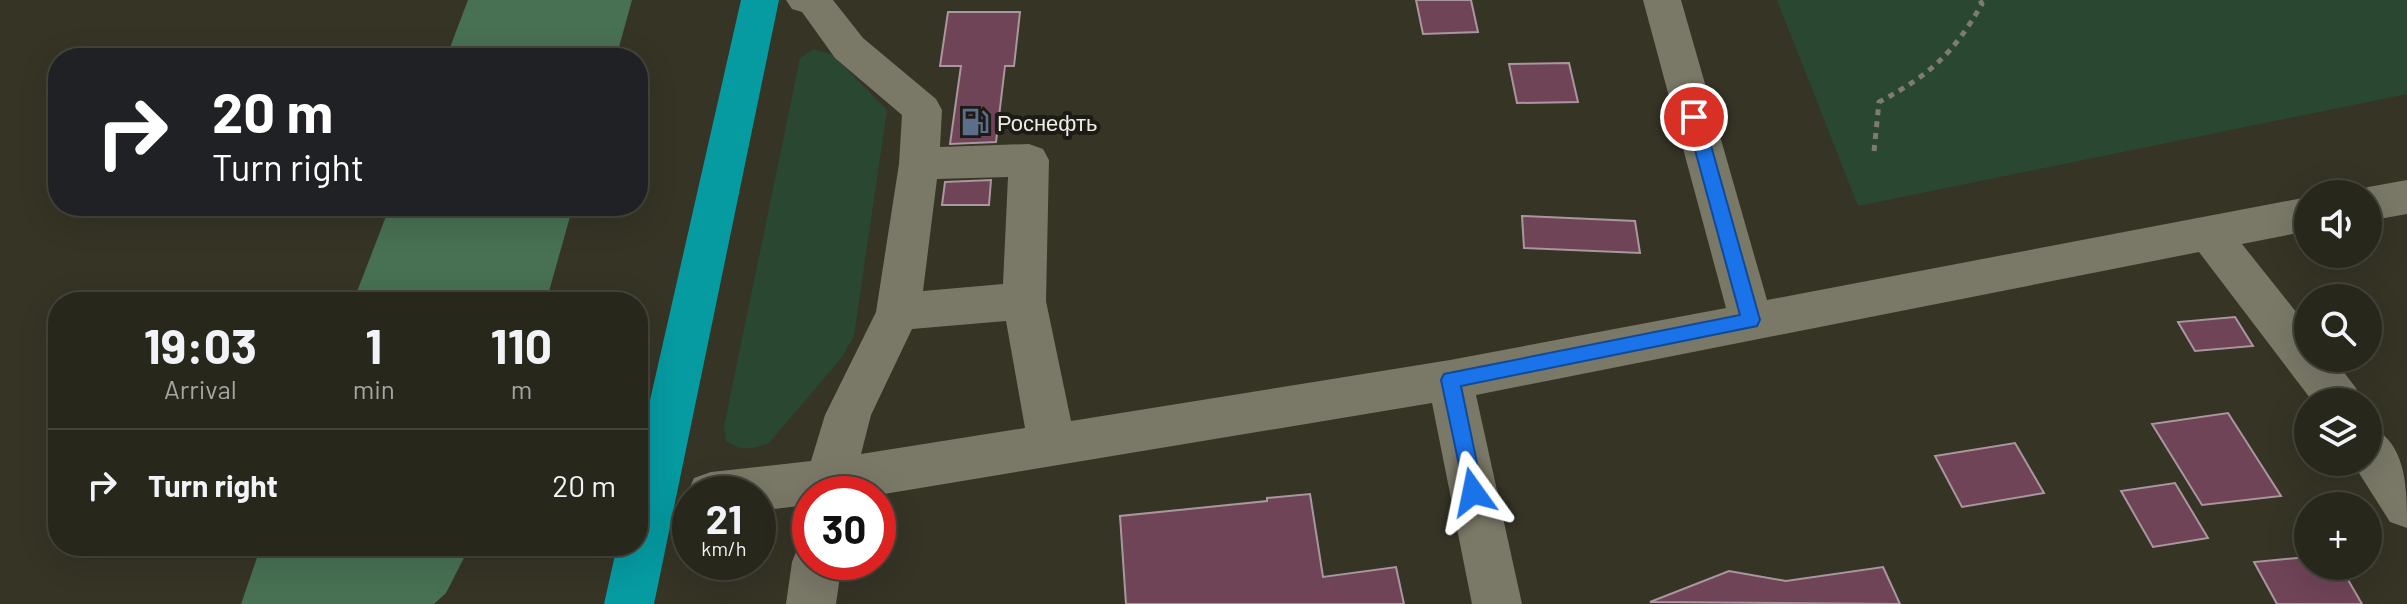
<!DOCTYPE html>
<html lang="en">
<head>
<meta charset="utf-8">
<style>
	:root { --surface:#28271c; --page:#302f25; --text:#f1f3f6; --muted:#a5a5a3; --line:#44443b }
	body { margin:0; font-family:Barlow,sans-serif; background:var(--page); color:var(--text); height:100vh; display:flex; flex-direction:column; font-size:30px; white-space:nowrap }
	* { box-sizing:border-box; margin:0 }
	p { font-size:26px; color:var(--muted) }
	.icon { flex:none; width:44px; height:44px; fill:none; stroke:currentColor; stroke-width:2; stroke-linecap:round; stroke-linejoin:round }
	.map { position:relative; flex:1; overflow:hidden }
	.panel { position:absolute; left:48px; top:292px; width:600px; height:264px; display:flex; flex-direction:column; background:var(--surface); border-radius:32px; box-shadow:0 8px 32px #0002,0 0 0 2px var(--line) }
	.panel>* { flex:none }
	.hud { position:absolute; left:48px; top:48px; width:600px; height:168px; border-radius:32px; box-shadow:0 8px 32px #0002,0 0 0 2px var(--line); background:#202124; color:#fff; overflow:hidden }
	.controls { position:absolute; left:2294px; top:180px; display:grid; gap:16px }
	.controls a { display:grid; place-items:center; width:88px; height:88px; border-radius:50%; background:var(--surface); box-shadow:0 8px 32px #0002,0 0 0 2px var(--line); font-size:40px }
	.speed { position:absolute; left:672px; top:476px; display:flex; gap:16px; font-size:40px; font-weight:700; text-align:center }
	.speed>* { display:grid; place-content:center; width:104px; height:104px; border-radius:50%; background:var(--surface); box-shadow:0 8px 32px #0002,0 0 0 2px var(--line); line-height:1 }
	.speed small { font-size:20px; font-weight:400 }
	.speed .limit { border:12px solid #d22; background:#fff; color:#111 }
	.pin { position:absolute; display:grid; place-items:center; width:68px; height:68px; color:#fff; margin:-34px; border:4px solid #fff; border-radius:50%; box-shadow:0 2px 8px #0007 }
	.me { position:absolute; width:88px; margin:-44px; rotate:348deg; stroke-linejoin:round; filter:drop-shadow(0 0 6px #0008) }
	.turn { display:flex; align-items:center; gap:28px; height:168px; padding:0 32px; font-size:36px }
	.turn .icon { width:104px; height:104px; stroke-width:2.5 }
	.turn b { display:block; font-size:56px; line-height:68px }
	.eta { display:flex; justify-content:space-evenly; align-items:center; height:136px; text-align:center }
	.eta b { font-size:48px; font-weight:700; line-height:56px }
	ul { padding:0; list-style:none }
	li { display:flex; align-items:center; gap:24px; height:112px; padding:0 32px; border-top:2px solid var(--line) }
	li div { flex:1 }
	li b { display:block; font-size:30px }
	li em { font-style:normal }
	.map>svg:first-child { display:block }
	.green { fill:#2a4732 }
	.forest { fill:#487053 }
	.building { fill:#6f4457; stroke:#aa969e; stroke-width:2 }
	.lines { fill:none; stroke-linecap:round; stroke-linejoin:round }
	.path { stroke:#7e7c70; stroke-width:5; stroke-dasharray:6 6; stroke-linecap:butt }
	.minor { fill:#7a7867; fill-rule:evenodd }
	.highway { fill:#069aa1; fill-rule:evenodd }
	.route { fill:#1a73e8; stroke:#114b97; stroke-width:2 }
	.labels { text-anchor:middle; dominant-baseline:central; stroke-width:8; stroke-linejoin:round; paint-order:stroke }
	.poi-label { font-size:22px; fill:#eeece3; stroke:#1c1b15; text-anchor:start }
</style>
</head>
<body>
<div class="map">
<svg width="2407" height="604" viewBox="0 0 2407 604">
	<rect width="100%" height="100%" fill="#363425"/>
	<g class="green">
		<polygon points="1777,0 2407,0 2407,94 1858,206"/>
		<path d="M813 49 833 55 887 110 854 336 842 357 769 443C751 450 742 451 726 441L724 426 800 58Z"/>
	</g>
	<g class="forest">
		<polygon points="468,0 632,0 616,58 446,58"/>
		<polygon points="390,206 573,206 546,302 353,302"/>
		<polygon points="261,546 470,546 446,593 434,604 241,604"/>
	</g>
	<g class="building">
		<polygon points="1416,0 1471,0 1478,32 1423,34"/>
		<polygon points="948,12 1020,12 1014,66 1005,66 996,142 950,144 961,66 940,66"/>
		<polygon points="1569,63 1578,102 1517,103 1509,64"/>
		<polygon points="991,180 989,205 942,205 945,182"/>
		<polygon points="1522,216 1635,221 1640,253 1524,248"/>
		<polygon points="2235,317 2253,346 2195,351 2178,322"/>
		<polygon points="2228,413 2281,496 2202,505 2152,424"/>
		<polygon points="2015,443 2044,493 1962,507 1935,456"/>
		<polygon points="2175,483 2208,538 2153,547 2121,491"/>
		<polygon points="1310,494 1323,577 1396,567 1404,604 1126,604 1120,516 1267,501 1267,498"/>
		<polygon points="2308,557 2308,566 2340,566 2362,604 2277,604 2254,562"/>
		<polygon points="1883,567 1900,604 1650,602 1729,571 1786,581"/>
	</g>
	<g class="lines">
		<path class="path" d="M1874 151 1879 102C1930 75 1953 54 1982 4L1980 0"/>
		<g class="minor">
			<path d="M786 0H833L863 38 936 99 942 110 940 147 1029 144 1043 149 1049 160 1046 301 1071 421 1450 360 1726 308 1643 0H1681L1767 300 2308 197V231L2242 244 2308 327V358H2333L2356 388 2363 402H2313L2199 252 1476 395 1522 604H1472L1432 403 878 495 810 494V510L807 505 758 511V494H690V501L687 494 694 478 711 472 811 461 825 415 876 312 899 164 902 115 835 58 802 12 792 9ZM1008 177 1003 284 923 291 937 179ZM1006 321 1025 428 861 454 871 415 912 329Z"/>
			<polygon points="2407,180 2407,214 2368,221 2368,194 2352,194 2368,187"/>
			<path d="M2368 425C2407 442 2407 487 2407 528L2390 522 2352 462H2368Z"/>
			<polygon points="810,541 810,562 842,562 836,604 786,604 792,562 799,545"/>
		</g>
		<polygon class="highway" points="741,0 779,0 654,604 604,604 617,546 638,546 638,453"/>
	</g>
	<polygon class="route" points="1694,110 1703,117 1760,320 1757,326 1461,386 1483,492 1480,498 1473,501 1466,498 1441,380 1444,374 1740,315 1686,117"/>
	<defs>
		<symbol id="fuel-bare" viewBox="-9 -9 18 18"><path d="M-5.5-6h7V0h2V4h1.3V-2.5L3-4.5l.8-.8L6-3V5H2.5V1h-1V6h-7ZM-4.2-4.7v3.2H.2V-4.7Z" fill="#5c6f8a" stroke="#1c1b15" stroke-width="2.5" paint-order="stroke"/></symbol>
	</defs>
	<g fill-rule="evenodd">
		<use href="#fuel-bare" x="955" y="102" width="40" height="40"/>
	</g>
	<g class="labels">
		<g class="poi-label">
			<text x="997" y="122">Роснефть</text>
		</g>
	</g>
</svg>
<div class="controls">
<a><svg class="icon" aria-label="sound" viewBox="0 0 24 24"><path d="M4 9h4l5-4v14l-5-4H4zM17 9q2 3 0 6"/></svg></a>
<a><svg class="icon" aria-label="search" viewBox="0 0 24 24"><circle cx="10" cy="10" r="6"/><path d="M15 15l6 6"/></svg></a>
<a><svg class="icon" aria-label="layers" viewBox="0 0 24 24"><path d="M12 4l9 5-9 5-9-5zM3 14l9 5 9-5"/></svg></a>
<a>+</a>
</div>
<div class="speed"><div>21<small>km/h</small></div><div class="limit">30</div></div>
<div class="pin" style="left:1694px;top:117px;background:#d93025"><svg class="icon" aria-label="arrive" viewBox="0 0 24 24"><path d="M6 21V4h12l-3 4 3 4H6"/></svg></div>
<svg class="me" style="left:1473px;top:492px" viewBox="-20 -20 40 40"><path d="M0-17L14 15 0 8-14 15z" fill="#1a73e8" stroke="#fff" stroke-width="4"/></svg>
<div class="hud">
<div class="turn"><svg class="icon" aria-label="right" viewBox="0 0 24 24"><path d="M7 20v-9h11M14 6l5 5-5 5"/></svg><div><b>20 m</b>Turn right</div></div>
</div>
<section class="panel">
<div class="eta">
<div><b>19:03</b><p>Arrival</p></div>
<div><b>1</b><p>min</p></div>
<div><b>110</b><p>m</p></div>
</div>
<ul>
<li><svg class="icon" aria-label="right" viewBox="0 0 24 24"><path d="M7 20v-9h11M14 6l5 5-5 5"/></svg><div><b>Turn right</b></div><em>20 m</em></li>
</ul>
</section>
</div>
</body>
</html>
